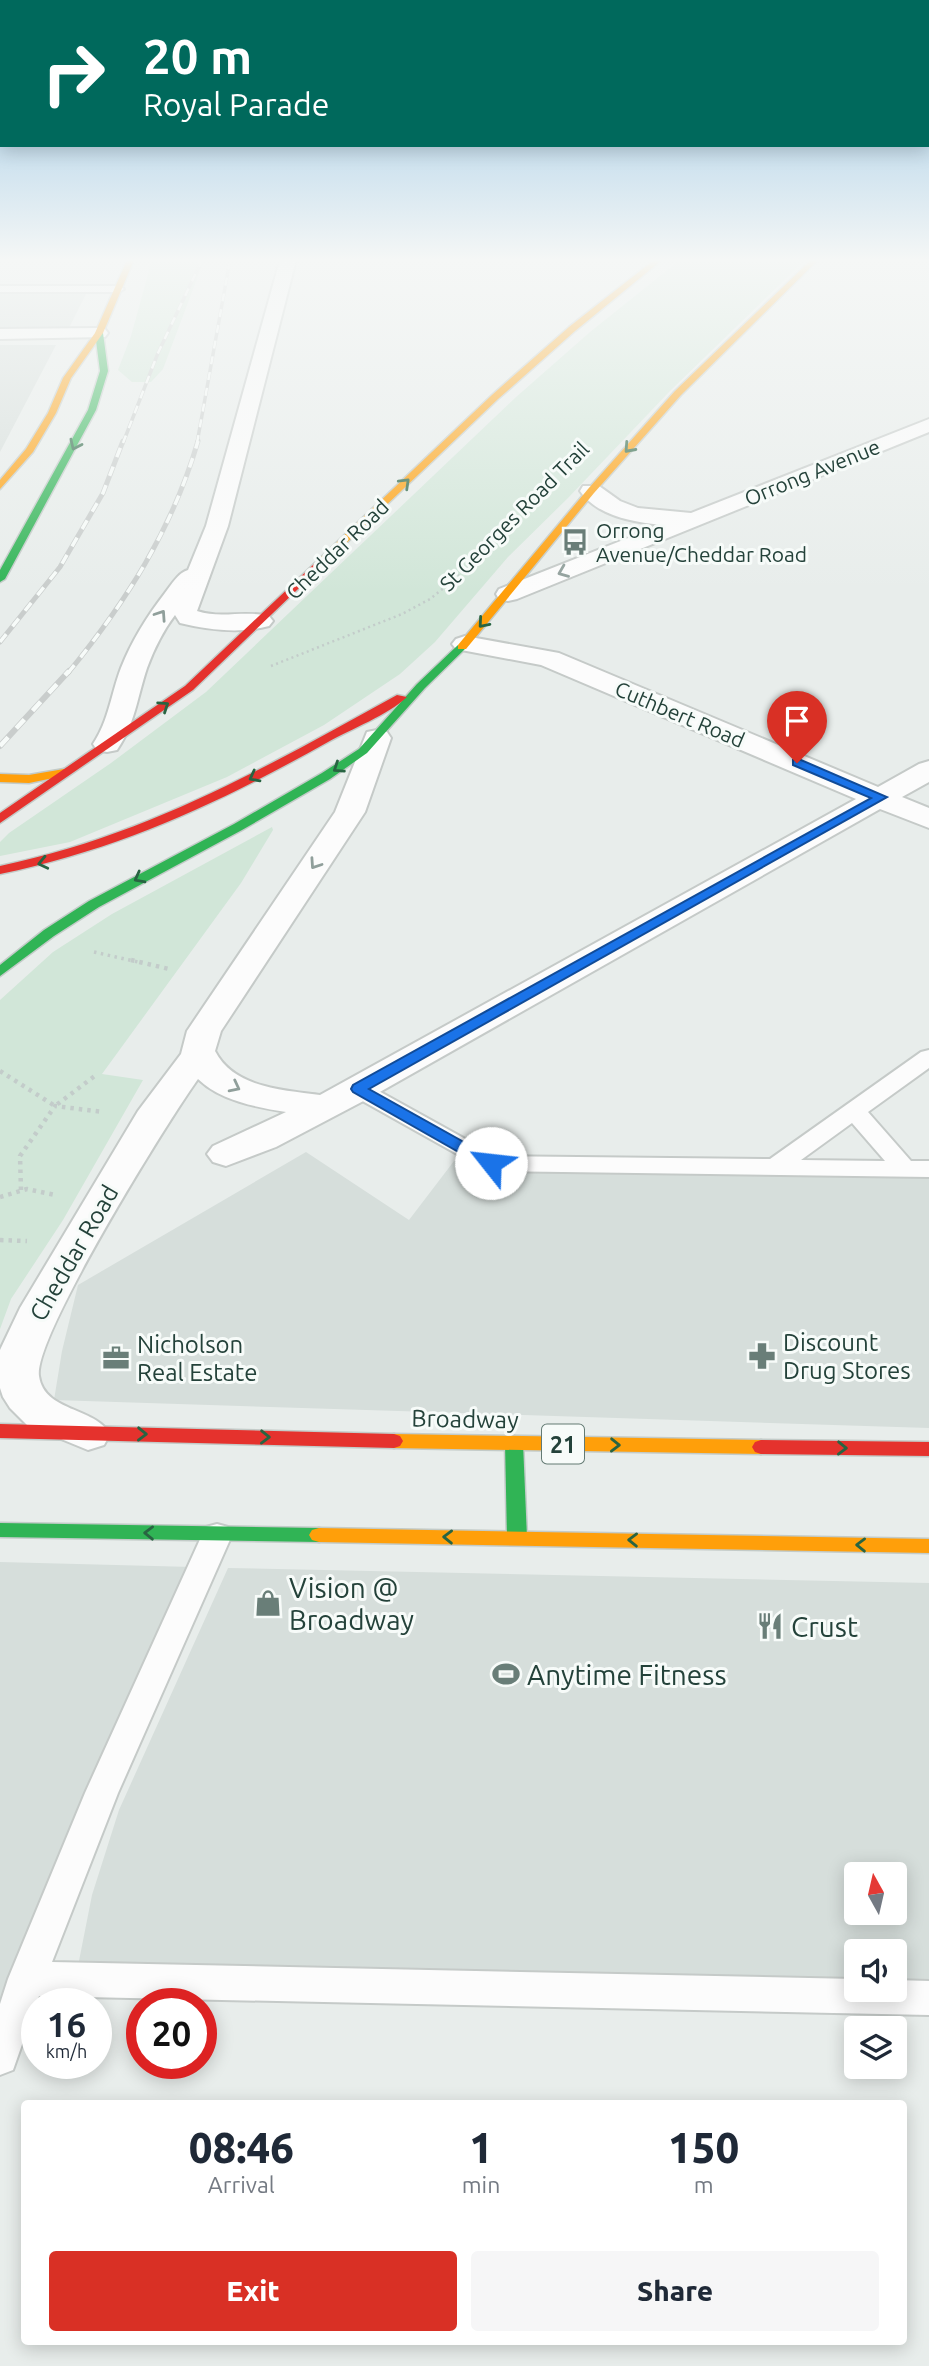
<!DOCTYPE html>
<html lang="en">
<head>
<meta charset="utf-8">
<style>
	:root { --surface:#fff; --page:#f6f6f7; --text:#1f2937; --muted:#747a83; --accent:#d93025 }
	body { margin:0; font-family:Ubuntu,sans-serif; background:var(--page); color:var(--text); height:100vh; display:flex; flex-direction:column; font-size:26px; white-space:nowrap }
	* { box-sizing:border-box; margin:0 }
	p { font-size:23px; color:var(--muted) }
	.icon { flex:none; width:38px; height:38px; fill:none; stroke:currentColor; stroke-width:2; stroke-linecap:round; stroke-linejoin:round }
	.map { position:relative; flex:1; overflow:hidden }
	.sheet { position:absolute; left:21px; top:2100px; width:886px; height:245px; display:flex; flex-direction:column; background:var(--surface); border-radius:7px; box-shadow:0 4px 18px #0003 }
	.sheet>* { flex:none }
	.guide { position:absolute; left:0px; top:0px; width:929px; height:147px; box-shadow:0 4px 18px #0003; background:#00695c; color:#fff; overflow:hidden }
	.needle { width:46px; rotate:352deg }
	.buttons { position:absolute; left:844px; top:1862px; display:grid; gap:14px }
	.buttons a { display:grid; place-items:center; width:63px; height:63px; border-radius:7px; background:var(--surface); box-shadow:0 4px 18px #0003; font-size:35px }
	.speed { position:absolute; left:21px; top:1988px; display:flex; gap:14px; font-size:35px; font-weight:700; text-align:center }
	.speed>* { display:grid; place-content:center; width:91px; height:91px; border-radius:50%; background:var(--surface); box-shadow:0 4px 18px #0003; line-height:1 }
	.speed small { font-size:18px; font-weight:400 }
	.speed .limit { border:10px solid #d22; background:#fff; color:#111 }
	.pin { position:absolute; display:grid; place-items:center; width:60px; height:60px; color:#fff; margin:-72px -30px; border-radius:50% 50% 50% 0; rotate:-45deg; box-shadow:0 0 7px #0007 }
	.pin .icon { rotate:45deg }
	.me { position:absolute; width:77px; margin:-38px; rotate:299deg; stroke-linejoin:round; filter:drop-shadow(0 0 5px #0008) }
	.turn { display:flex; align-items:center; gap:24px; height:147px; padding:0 28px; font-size:32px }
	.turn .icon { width:91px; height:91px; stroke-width:2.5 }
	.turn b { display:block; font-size:49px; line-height:60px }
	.eta { display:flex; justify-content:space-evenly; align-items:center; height:119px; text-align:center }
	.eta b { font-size:42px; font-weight:800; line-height:49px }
	.button { display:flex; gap:14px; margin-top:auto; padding:14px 28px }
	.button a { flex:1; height:80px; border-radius:7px; background:var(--accent); color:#fff; font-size:28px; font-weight:800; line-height:80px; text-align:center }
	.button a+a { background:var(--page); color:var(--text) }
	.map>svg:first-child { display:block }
	.built { fill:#d6dedb; fill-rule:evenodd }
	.green { fill:#d1e6d8 }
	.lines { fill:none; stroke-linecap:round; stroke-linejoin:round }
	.lane-casing { stroke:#c5cac8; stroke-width:4 }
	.street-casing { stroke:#c5cac8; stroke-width:4 }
	.fast-casing { stroke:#c3cbc8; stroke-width:3 }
	.slow-casing { stroke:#c3cbc8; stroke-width:3 }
	.jam-casing { stroke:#c3cbc8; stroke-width:3 }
	.path-far2 { stroke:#c3ccca; stroke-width:2.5; stroke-dasharray:2 3.5; stroke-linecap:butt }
	.path-far1 { stroke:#c3ccca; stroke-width:3.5; stroke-dasharray:2.5 4.5; stroke-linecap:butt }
	.path { stroke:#c3ccca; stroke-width:4.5; stroke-dasharray:3.5 5; stroke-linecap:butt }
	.lane { fill:#fcfcfc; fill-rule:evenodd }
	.street { fill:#fcfcfc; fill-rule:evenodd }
	.fast { fill:#30b455; fill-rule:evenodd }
	.slow { fill:#ff9f0a; fill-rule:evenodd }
	.jam { fill:#e5322d; fill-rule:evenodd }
	.rail-far2-casing { stroke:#c9cdcc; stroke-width:3.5 }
	.rail-far1-casing { stroke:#c9cdcc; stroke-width:5 }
	.rail-casing { stroke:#c9cdcc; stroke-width:6 }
	.rail-far2 { stroke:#f7fbf9; stroke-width:2.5; stroke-dasharray:8; stroke-linecap:butt }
	.rail-far1 { stroke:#f7fbf9; stroke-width:3.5; stroke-dasharray:10; stroke-linecap:butt }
	.rail { stroke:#f7fbf9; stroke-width:4.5; stroke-dasharray:12; stroke-linecap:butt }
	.oneway { stroke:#286442 }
	.oneway2 { stroke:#909f9b }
	.route { fill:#1a73e8; stroke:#114b97; stroke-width:2 }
	.labels { text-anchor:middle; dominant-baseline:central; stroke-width:6; stroke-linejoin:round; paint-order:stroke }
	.far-street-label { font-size:21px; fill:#24423a; stroke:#f7fbf9 }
	.far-poi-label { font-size:21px; fill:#24423a; stroke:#f7fbf9; text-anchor:start }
	.shield { fill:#f7fbf9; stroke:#637a73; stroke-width:2 }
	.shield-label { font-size:23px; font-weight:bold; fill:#24423a }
	.street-label { font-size:24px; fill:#24423a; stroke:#f7fbf9 }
	.poi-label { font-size:24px; fill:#24423a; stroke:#f7fbf9; text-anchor:start }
	.near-poi-label { font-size:28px; fill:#24423a; stroke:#f7fbf9; text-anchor:start }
</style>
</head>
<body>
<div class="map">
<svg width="929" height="2366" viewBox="0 0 929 2366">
	<rect width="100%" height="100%" fill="#e8edeb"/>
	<g class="built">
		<polygon points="0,286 90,286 68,330 0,330"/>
		<polygon points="0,345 56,345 0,452"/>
		<polygon points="306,1152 409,1220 454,1161 929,1167 929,1428 54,1400 62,1351 78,1285"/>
		<polygon points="0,1562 193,1567 0,2015"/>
		<path d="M228 1568 929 1583V1985H894V1951H856V1984L77 1971 92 1895 119 1810ZM856 1874H894V1913H856Z"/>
	</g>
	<g class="green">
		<polygon points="152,260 204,260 163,369 151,382 132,382 118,370 131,336"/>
		<polygon points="680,260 805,260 670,391 568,498 508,557 435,642 400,674 324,725 227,777 70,842 0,856 0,842 9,833 111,763 206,692 515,398 590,332"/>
		<polygon points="272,827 273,830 241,883 102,1074 143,1080 63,1220 11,1299 0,1329 0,1000 53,952 112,914"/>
	</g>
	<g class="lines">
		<defs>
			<g id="lane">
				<polygon points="0,286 119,286 124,289 119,292 0,292"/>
				<path d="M929 1050V1068L868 1112 911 1161H929V1177L491 1171 482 1168 350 1094 346 1089 350 1084H366L496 1156 770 1159 921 1052ZM852 1123 885 1161 801 1160Z"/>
				<polygon points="217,1524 228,1527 232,1535 118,1793 52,1962 856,1979 856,1990 894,1990 894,1980 929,1981 929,2015 39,1996 13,2070 0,2075 0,2004 8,1979 85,1793 202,1535 206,1527"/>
			</g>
			<g id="street">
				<path d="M280 260H296L228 526 197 611C220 619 245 610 269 616L273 621 269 626C240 634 209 630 180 623L175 615C163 631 154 649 147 668 137 698 135 724 117 750L107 752 97 750 93 744C109 720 111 694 121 668 132 640 148 615 165 593 172 584 178 573 188 570L206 526Z"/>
				<polygon points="99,328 105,329 108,333 105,337 0,339 0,329"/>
				<path d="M929 419V432L517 599 508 601 499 599 496 594 499 589 661 525C633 522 597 516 580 491L583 486H599L620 501 638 508 691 513Z"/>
				<path d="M465 636 559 653 878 787 919 764 929 761V782L902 797 929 808V828L880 809 371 1097 276 1147 226 1166 213 1162 207 1154 213 1146 286 1112C256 1107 221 1101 198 1079 169 1119 33 1338 39 1376 44 1412 95 1407 110 1434L104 1445 88 1450 27 1425 10 1408 3 1397 0 1388V1350L20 1308 138 1111 181 1054 187 1031 335 812 367 732 377 730 387 732 391 738 365 812 221 1031 215 1051C234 1088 283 1090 320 1095L856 799 541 665 456 649 452 644 456 639Z"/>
			</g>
			<g id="fast">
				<polygon points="99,331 103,333 108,371 96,410 5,579 0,582 0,570 88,410 100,371 95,333"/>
				<polygon points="458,645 467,647 425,688 367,753 330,779 242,830 99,907 54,936 0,976 0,965 44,930 89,901 234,824 322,773 359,749 417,684"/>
				<polygon points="514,1436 520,1438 523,1443 527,1538 524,1543 517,1545 510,1543 507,1538 505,1443 508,1438"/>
				<polygon points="0,1523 319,1528 326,1530 329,1535 326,1540 319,1542 0,1537"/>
			</g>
			<g id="slow">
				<polygon points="127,260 134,260 103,333 71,378 56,413 33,452 0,489 0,480 26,449 48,413 63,378 95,333"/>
				<polygon points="654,260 662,260 575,331 498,399 320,568 314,568 314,564 492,395 569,327"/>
				<polygon points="811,260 818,260 681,395 594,493 466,649 458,649 458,645 588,489 675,391"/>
				<polygon points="64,769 68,771 68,775 29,783 0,782 0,774 29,775"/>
				<polygon points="394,1434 761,1440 767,1442 770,1447 767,1452 761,1454 394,1448 388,1446 385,1441 388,1436"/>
				<polygon points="319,1528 929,1539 929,1553 319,1542 312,1540 309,1535 312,1530"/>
			</g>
			<g id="jam">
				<polygon points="314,564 322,566 193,690 0,823 0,813 185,686"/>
				<path d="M397 695 407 697C388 715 351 729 328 742 219 803 123 848 0 874V866C149 835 266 767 397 695Z"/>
				<polygon points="0,1424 394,1434 400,1436 403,1441 400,1446 394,1448 0,1438"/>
				<polygon points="761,1440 929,1442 929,1456 761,1454 755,1452 752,1447 755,1442"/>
			</g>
		</defs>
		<use href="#lane" class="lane-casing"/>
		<use href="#street" class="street-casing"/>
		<use href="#fast" class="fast-casing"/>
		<use href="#slow" class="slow-casing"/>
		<use href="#jam" class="jam-casing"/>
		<polyline class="path-far2" points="271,666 402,614 430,599 461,574 502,533"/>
		<polyline class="path-far1" points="94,952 138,962"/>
		<g class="path">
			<polyline points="131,960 169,969"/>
			<polyline points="0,1071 55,1106 96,1075"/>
			<polyline points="21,1190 20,1156 55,1106 103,1112"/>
			<polyline points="0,1197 27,1189 55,1195"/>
			<polyline points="0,1240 27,1241"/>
		</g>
		<use href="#lane" class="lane"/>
		<use href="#street" class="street"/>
		<use href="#fast" class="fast"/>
		<use href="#slow" class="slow"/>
		<use href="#jam" class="jam"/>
		<defs>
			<g id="rail-far2">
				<polyline points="123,443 158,353 202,260"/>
				<polyline points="197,443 230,260"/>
			</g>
			<g id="rail-far1">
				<polyline points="0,642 60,567 103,493 123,441"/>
				<path d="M68 673C126 602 172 530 198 441"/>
			</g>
			<polyline id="rail" points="0,746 69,671"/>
		</defs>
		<use href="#rail-far2" class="rail-far2-casing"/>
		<use href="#rail-far1" class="rail-far1-casing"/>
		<use href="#rail" class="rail-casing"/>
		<use href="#rail-far2" class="rail-far2"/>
		<use href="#rail-far1" class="rail-far1"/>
		<use href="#rail" class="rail"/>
	</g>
	<defs><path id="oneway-chevron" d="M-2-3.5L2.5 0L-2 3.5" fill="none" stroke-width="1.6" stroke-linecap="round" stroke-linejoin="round" transform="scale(1.75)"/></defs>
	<g class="oneway">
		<use href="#oneway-chevron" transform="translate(75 445) rotate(115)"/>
		<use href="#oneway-chevron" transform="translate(629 448) rotate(132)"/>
		<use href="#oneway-chevron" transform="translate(405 483) rotate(-44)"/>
		<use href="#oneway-chevron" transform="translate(483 623) rotate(131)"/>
		<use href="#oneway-chevron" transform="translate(164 706) rotate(-34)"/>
		<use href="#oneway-chevron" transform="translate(338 768) rotate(146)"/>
		<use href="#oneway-chevron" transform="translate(254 777) rotate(152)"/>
		<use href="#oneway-chevron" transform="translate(43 863) rotate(167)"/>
		<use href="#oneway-chevron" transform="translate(139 878) rotate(152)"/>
		<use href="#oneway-chevron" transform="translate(142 1434) rotate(1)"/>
		<use href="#oneway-chevron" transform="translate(265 1437) rotate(1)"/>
		<use href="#oneway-chevron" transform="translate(615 1445) rotate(1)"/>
		<use href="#oneway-chevron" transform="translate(842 1448) rotate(1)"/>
		<use href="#oneway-chevron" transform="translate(149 1533) rotate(-179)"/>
		<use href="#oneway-chevron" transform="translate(448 1537) rotate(-179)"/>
		<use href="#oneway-chevron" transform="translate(633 1540) rotate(-179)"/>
		<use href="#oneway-chevron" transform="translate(861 1545) rotate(-179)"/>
	</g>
	<g class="oneway2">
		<use href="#oneway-chevron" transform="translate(563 572) rotate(158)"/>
		<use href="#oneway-chevron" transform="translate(161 615) rotate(-56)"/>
		<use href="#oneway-chevron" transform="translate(315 864) rotate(124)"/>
		<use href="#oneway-chevron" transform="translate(235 1087) rotate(27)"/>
	</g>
	<linearGradient id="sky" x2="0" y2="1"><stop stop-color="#8fc1e3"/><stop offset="0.44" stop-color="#f5f7f6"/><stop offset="1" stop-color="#f5f7f6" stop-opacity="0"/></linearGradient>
	<rect width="929" height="592" fill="url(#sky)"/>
	<polygon class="route" points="793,760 801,760 887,797 369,1089 496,1160 499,1163 496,1167 485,1167 353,1092 351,1089 353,1085 871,798 793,765"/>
	<defs>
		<symbol id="bus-bare" viewBox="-9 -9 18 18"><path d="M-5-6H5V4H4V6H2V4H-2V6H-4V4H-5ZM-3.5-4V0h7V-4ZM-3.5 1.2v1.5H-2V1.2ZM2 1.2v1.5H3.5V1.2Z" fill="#697e78" stroke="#f7fbf9" stroke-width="2.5" paint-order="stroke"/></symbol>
		<symbol id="pharmacy-bare" viewBox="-9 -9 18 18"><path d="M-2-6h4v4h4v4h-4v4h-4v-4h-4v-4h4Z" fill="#697e78" stroke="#f7fbf9" stroke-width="2.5" paint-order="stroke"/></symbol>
		<symbol id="office-bare" viewBox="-9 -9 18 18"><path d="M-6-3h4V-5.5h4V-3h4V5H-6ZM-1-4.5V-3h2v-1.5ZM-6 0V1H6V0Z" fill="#697e78" stroke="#f7fbf9" stroke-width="2.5" paint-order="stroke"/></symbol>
		<symbol id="shop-bare" viewBox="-9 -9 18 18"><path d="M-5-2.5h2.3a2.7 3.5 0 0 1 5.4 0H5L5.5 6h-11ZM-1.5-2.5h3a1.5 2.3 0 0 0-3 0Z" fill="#697e78" stroke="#f7fbf9" stroke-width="2.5" paint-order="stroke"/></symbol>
		<symbol id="restaurant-bare" viewBox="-9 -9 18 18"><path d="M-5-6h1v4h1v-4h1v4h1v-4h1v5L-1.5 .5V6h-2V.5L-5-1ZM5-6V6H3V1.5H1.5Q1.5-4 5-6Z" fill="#697e78" stroke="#f7fbf9" stroke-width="2.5" paint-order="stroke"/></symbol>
		<symbol id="stadium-bare" viewBox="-9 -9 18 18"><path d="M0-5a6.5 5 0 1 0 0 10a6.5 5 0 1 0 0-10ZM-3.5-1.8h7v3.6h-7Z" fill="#697e78" stroke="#f7fbf9" stroke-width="2.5" paint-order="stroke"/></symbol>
	</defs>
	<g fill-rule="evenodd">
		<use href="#bus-bare" x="556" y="523" width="38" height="38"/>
		<use href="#pharmacy-bare" x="743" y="1337" width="38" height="38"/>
		<use href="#office-bare" x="97" y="1339" width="38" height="38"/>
		<use href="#shop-bare" x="249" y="1584" width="38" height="38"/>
		<use href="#restaurant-bare" x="751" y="1607" width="38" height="38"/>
		<use href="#stadium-bare" x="487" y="1655" width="38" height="38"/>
	</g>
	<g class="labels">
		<g class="far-street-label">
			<text transform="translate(812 472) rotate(-22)">Orrong Avenue</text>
			<text transform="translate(514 516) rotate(-45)">St Georges Road Trail</text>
			<text transform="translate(337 549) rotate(-44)">Cheddar Road</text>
			<text transform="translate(680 714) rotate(23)">Cuthbert Road</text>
		</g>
		<g class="far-poi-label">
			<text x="596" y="530">Orrong<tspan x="596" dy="24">Avenue/Cheddar Road</tspan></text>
		</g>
		<rect class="shield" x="542" y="1424.5" width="42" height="39" rx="5"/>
		<g class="shield-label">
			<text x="563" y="1444">21</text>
		</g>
		<g class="street-label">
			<text transform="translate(74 1253) rotate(-60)">Cheddar Road</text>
			<text transform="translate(465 1419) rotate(1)">Broadway</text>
		</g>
		<g class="poi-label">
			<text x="783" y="1342">Discount<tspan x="783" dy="28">Drug Stores</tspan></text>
			<text x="137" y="1344">Nicholson<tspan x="137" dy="28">Real Estate</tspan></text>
		</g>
		<g class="near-poi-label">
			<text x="289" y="1587">Vision @<tspan x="289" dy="32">Broadway</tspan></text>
			<text x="791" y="1626">Crust</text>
			<text x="527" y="1674">Anytime Fitness</text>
		</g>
	</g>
</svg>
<div class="buttons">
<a><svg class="needle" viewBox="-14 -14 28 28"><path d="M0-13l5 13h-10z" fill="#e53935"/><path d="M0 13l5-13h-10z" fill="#747a83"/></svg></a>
<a><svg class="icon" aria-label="sound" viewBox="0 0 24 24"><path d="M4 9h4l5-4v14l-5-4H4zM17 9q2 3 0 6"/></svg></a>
<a><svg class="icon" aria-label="layers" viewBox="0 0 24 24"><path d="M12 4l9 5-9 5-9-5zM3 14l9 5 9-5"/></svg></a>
</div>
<div class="speed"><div>16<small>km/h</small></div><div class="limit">20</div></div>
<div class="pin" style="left:797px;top:763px;background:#d93025"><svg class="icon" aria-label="arrive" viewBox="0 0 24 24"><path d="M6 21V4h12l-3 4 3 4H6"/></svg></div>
<svg class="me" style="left:491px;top:1163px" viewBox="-20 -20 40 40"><circle r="19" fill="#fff"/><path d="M0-13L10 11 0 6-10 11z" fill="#1a73e8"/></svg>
<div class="guide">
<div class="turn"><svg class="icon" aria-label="right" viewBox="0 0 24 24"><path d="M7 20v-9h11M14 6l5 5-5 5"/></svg><div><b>20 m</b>Royal Parade</div></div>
</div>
<section class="sheet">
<div class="eta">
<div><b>08:46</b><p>Arrival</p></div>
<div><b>1</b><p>min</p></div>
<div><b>150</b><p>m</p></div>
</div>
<div class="button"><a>Exit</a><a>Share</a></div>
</section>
</div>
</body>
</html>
